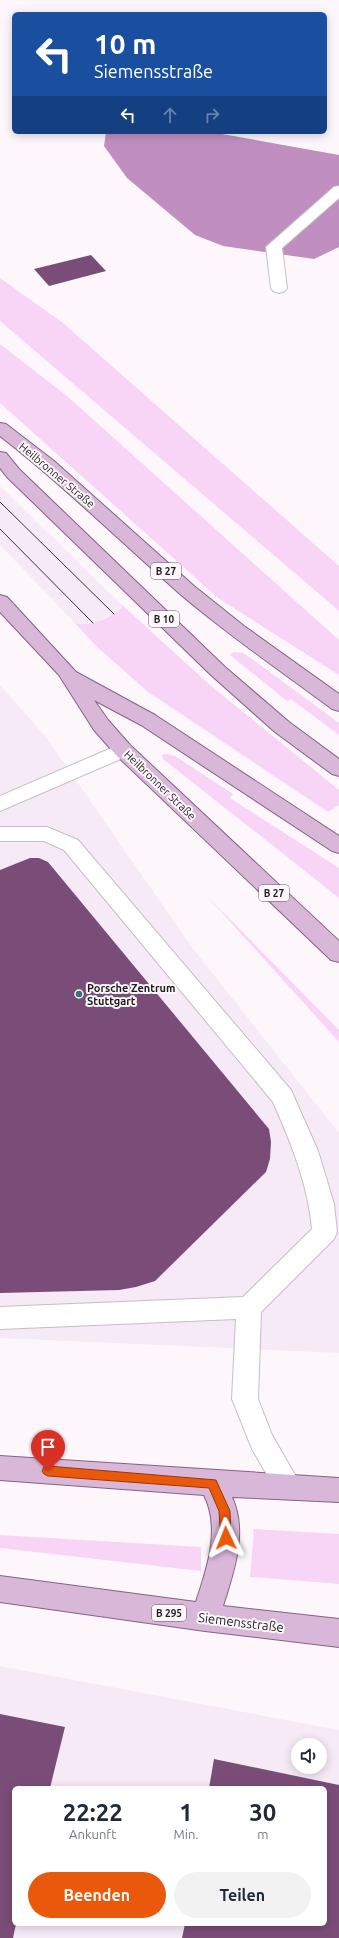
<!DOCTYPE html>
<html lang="de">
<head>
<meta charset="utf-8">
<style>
	:root { --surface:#fff; --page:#f2f2f3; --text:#1f2937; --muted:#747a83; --accent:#ea580c }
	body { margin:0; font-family:Ubuntu,sans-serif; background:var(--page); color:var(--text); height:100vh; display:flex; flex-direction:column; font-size:15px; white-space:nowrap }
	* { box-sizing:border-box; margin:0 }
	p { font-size:13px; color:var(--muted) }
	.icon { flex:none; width:22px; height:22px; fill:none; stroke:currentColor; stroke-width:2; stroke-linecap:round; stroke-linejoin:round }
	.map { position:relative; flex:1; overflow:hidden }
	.details { position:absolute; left:12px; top:1786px; width:315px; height:140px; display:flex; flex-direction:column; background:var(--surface); border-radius:6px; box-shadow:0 2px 10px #0003 }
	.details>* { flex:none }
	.top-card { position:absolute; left:12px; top:12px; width:315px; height:122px; border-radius:6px; box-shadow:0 2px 10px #0003; background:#1a4fa0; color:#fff; overflow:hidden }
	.controls { position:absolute; left:291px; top:1738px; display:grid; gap:8px }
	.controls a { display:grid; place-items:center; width:36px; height:36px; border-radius:50%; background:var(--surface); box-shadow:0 2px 10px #0003; font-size:20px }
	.pin { position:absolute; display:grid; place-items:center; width:34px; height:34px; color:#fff; margin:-41px -17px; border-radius:50% 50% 50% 0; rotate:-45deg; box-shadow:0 0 4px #0007 }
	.pin .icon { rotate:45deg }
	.me { position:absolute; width:44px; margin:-22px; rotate:358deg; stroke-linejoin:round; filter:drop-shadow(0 0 3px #0008) }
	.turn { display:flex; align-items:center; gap:14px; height:84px; padding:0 16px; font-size:18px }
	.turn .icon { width:52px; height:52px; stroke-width:2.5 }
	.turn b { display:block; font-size:28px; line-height:34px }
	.lanes { display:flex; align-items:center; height:38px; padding:0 16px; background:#0003; justify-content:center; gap:20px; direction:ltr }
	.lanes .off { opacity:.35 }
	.eta { display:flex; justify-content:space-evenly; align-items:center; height:68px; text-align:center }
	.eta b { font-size:24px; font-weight:700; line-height:28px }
	.button { display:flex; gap:8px; margin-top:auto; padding:8px 16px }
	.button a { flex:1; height:46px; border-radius:24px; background:var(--accent); color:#fff; font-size:16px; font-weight:700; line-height:46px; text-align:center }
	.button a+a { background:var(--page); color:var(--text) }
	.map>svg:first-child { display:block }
	.built { fill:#f6eaf6; fill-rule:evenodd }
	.green { fill:#f8d4f7 }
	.water { fill:#c08fbf }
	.building { fill:#7a4d79 }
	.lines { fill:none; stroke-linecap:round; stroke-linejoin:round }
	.lane-casing { stroke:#c4bfc4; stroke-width:2 }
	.primary-casing { stroke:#866286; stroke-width:2 }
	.lane { fill:#fff; fill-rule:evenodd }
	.primary { fill:#d8b7d8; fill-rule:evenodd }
	.tram { stroke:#373537; stroke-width:1 }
	.route { fill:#ea580c; stroke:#983908 }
	.poi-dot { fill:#337567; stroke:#fdf7fc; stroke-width:1.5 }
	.labels { text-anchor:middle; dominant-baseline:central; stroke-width:4; stroke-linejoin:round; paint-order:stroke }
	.shield { fill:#fdf7fc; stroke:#615e61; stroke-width:1 }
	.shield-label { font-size:10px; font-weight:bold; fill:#1e1c1e }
	.street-label { font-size:11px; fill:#1e1c1e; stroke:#fdf7fc }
	.poi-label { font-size:11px; font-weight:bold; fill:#1e1c1e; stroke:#fdf7fc; text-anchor:start }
	.near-street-label { font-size:13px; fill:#1e1c1e; stroke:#fdf7fc }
</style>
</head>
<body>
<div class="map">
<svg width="339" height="1938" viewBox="0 0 339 1938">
	<rect width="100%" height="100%" fill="#fdf7fc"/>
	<g class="built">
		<polygon points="0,486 121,604 122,608 114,614 93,623 79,625 75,623 0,545"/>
		<polygon points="0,685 46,737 191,946 339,1133 339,1353 0,1338"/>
		<path d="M0 1666 339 1730V1938H0ZM298 1745H320V1767H298ZM14 1788H325V1924H14Z"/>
	</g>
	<g class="green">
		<polygon points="0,278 63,323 339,566 339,611 0,321"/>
		<polygon points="0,344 67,396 339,640 339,675 218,598 0,403"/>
		<path d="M121 604 210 685 339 790V805L328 812 148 692 97 647 75 623C89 628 111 617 122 608Z"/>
		<polygon points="234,652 243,653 255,661 339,723 339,735 291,699 287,701 230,655"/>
		<polygon points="165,754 175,756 233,794 230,798 339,868 339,898 163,759 162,755"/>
		<polygon points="207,896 339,1030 339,1042"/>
		<polygon points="254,1529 339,1534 339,1584 250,1577"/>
		<polygon points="0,1535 201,1547 201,1571 0,1548"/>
	</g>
	<polygon class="water" points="106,132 211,132 339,155 339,247 314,259 223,246 195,235 127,178 104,146"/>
	<g class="building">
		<polygon points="91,255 106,271 49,286 34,269"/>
		<polygon points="30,858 39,858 48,862 269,1129 271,1142 270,1159 266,1172 155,1281 136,1287 119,1290 0,1293 0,870"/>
		<polygon points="0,1714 65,1727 50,1788 14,1788 14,1924 16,1924 13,1938 0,1938"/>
		<polygon points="214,1759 339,1785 339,1938 182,1938 185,1924 325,1924 325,1788 209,1788"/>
	</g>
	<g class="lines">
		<defs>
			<g id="lane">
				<polygon points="339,186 339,198 282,248 287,288 285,291 279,293 273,291 271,288 266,247 334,187"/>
				<polygon points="123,743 130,745 133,750 130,755 0,811 0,796"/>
				<path d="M0 827H47L78 840 291 1090 318 1151 334 1204 337 1232 334 1239 261 1312 258 1399 272 1435 302 1487 299 1496 289 1499 279 1496 252 1449 232 1399 236 1319 0 1329V1307L243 1297 312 1229C308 1184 291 1143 273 1102L64 850 44 841H0Z"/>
			</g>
			<g id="primary">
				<path d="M0 423 6 424 54 461 194 586 244 626 339 694V711L332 709C281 671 228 635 180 594 120 541 63 485 0 436Z"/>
				<polygon points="0,452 6,453 19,469 225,667 289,722 339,759 339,776 332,774 275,732 211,675 7,477 0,468"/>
				<polygon points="0,595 7,597 76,672 155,715 339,836 339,853 332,851 141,725 94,700 108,720 130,745 339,941 339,962 331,960 116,755 94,730 59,675 0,612"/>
				<path d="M0 1456 339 1478V1502L232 1497C248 1532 234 1571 223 1606L339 1619V1647L205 1631 0 1602V1576L196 1602C207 1568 221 1529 204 1495L0 1480Z"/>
			</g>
		</defs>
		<use href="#lane" class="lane-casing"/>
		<use href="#primary" class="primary-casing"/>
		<use href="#lane" class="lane"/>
		<use href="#primary" class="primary"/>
		<g class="tram">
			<polyline points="0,502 114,614"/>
			<polyline points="0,529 93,623"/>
		</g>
	</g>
	<polygon class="route" points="48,1466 216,1480 230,1511 231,1538 230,1542 226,1544 221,1542 219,1511 209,1488 48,1476 44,1474 42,1471 44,1467"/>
	<circle class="poi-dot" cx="79" cy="994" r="4"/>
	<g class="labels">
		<g class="shield">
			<rect x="151" y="563" width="30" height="16" rx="3"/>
			<rect x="149" y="611" width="30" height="16" rx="3"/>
			<rect x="259" y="885" width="30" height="16" rx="3"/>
			<rect x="152" y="1605" width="34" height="16" rx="3"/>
		</g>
		<g class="shield-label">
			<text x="166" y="571">B 27</text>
			<text x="164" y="619">B 10</text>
			<text x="274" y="893">B 27</text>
			<text x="169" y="1613">B 295</text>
		</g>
		<g class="street-label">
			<text transform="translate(57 475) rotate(40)">Heilbronner Straße</text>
			<text transform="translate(160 785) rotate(44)">Heilbronner Straße</text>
		</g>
		<g class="poi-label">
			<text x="87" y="988">Porsche Zentrum<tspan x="87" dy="13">Stuttgart</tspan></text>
		</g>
		<g class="near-street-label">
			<text transform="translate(241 1622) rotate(7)">Siemensstraße</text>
		</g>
	</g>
</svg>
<div class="controls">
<a><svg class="icon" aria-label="sound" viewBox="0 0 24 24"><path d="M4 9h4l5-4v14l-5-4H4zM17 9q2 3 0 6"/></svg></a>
</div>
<div class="pin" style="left:48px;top:1471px;background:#d93025"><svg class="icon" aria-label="arrive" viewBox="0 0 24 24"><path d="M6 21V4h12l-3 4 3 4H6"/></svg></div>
<svg class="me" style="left:226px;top:1538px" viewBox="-20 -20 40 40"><path d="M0-17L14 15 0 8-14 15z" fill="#ea580c" stroke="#fff" stroke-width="4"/></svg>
<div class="top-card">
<div class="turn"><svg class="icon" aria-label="left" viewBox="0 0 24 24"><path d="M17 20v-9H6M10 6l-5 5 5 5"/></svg><div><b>10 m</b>Siemensstraße</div></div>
<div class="lanes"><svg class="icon" aria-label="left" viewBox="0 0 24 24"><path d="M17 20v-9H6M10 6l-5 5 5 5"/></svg><svg class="icon off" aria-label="ahead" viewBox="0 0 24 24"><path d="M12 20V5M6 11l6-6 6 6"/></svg><svg class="icon off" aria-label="right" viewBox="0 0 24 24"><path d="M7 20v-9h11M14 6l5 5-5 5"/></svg></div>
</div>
<section class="details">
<div class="eta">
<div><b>22:22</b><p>Ankunft</p></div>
<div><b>1</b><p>Min.</p></div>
<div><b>30</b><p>m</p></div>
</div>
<div class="button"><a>Beenden</a><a>Teilen</a></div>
</section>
</div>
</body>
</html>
